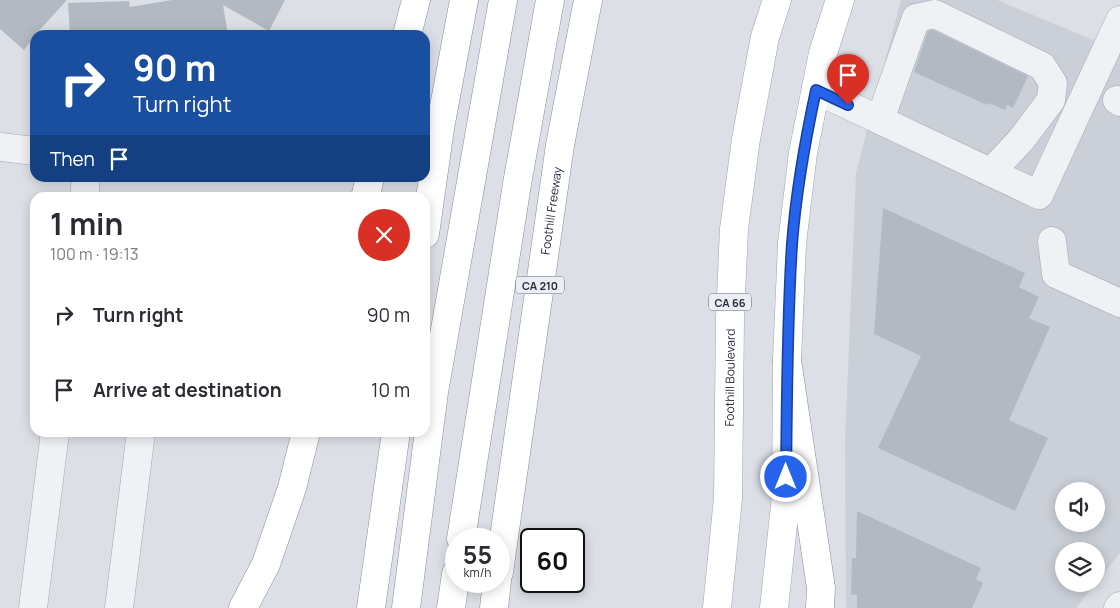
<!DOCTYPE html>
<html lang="en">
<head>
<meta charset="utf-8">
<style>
	:root { --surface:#fff; --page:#f7f7f7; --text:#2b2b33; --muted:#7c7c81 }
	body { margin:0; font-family:Manrope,sans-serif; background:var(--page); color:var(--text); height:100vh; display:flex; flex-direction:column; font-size:19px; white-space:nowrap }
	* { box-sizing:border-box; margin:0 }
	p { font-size:16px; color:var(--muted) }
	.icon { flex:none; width:28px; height:28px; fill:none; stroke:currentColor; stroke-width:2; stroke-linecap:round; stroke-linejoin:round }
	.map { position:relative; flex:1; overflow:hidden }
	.side { position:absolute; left:30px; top:192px; width:400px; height:245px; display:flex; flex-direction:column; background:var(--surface); border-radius:15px; box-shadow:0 2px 12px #0003 }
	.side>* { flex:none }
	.top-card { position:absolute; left:30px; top:30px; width:400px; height:152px; border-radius:15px; box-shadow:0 2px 12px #0003; background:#1a4fa0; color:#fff; overflow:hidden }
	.fabs { position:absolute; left:1055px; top:482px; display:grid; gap:10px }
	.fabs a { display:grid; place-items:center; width:50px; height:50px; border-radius:50%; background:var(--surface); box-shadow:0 2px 12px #0003; font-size:25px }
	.speed { position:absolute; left:445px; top:528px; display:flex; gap:10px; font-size:25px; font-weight:700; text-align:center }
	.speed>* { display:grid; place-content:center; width:65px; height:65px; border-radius:50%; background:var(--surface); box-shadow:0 2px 12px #0003; line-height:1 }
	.speed small { font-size:12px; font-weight:400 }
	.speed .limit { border:2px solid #111; border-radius:8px; background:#fff; color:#111 }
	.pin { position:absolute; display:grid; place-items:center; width:42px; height:42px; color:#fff; margin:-51px -21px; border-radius:50% 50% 50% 0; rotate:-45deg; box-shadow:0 0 5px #0007 }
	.pin .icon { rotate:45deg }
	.me { position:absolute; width:55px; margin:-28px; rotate:0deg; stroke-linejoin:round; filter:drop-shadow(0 0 4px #0008) }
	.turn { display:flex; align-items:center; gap:18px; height:105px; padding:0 20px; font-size:22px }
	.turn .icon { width:65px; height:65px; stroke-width:2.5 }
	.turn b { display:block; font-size:35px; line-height:42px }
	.then { display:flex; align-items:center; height:48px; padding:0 20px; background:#0003; gap:10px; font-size:19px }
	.round { display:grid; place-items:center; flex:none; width:52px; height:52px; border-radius:26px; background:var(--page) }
	.head { display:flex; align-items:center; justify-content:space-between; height:85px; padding:0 20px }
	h1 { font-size:30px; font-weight:700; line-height:38px }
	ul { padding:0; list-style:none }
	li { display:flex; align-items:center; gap:15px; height:75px; padding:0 20px }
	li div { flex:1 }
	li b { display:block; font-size:19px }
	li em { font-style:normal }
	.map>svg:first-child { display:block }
	.built { fill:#cacfd8; fill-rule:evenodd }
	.building { fill:#b3b9c3 }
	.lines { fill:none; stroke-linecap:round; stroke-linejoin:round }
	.minor-casing { stroke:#a2a7b0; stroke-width:29 }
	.major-casing { stroke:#9ba4b2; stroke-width:29 }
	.highway-casing { stroke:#848d9d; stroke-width:29 }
	.minor { stroke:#eff1f5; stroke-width:28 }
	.major { stroke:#fff; stroke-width:28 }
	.highway { stroke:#fff; stroke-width:28 }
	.route-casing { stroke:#184099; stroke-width:12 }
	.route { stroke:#2563eb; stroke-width:9 }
	.labels { text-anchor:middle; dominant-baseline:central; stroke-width:4.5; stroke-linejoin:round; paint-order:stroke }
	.shield { fill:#ebeff4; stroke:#616774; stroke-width:1 }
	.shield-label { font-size:11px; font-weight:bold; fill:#262d3d }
	.street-label { font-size:12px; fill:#262d3d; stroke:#ebeff4 }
</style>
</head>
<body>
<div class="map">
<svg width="1120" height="608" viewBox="0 0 1120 608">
	<rect width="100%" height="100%" fill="#dce0e6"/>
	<path class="built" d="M901 0H997L1120 51V553L1096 583V551H1064V584H1095L1076 608H846L845 444 856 173ZM1064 491H1096V524H1064Z"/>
	<g class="building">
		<polygon points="0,0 67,0 35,35 24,50 0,29"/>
		<polygon points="172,0 285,0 269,31 223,5 228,35 70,35 68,3 129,1 130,7"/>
		<polygon points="933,30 1028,76 1013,108 1007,105 1005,110 989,103 987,105 914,72 928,31"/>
		<polygon points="883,208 1025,273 1019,287 1039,297 1029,318 1050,327 1009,420 1048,438 1015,511 878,448 921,356 874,334"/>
		<polygon points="857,511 981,568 976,579 983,583 972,608 857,608 857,594 851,595 852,558 856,558"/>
	</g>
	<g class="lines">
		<defs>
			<g id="minor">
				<polyline points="816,90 1039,195 1120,20"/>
				<polyline points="1117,100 1120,102"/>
				<polyline points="880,120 916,18 935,14 1042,66 1053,83 1051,100 1021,140 991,172"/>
				<polyline points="0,147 35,151"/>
				<polyline points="84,198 86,178"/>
				<polyline points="1052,241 1056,274 1120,303"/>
				<polyline points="33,608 55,432"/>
				<polyline points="119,608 141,432"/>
				<polyline points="1118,608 1120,606"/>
			</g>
			<g id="major">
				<path id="s1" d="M717 608 728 498 730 318 734 229 746 139 765 37 777 0"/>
				<polyline points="774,608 786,496 787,360 792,243 803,153 823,53 840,0"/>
			</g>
			<g id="highway">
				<polyline points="407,35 416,0"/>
				<polyline points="365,198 370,178"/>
				<polyline points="425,234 440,128 464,0"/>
				<polyline points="787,360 821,588 820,608"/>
				<polyline points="461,539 517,184 550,0"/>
				<path id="s2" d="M499 572 560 145 588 0"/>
				<polyline points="243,608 266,564 292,488 306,432"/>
				<polyline points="371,608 396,432"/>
				<polyline points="406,608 434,392 503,0"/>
				<polyline points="451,608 456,574"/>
				<polyline points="494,608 497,581"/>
			</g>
		</defs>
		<use href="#minor" class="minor-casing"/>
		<use href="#major" class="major-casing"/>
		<use href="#highway" class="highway-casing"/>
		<use href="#minor" class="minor"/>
		<use href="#major" class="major"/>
		<use href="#highway" class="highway"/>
	</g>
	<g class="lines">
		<defs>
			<path id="route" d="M786 477C787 399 787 322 792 244 796 192 805 141 816 90L848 105"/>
		</defs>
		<use href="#route" class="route-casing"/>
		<use href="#route" class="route"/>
	</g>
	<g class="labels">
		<g class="shield">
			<rect x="516" y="276.5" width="48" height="17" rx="4"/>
			<rect x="709" y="293.5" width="42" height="17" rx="4"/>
		</g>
		<g class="shield-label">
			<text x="540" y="285">CA 210</text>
			<text x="730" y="302">CA 66</text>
		</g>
		<g class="street-label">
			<text stroke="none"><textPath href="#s2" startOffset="365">Foothill Freeway</textPath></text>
			<text stroke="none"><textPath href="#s1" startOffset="231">Foothill Boulevard</textPath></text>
		</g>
	</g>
</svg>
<div class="fabs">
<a><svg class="icon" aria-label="sound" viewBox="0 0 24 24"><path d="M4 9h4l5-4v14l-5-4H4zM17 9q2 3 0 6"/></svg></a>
<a><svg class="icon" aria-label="layers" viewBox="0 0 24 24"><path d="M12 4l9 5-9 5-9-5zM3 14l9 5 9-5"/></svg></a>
</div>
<div class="speed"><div>55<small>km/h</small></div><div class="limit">60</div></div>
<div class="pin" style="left:848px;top:105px;background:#d93025"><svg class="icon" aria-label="arrive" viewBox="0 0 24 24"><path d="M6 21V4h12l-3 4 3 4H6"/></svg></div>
<svg class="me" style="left:786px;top:477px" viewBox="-20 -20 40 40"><circle r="17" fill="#2563eb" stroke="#fff" stroke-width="3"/><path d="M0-11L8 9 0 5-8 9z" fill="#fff"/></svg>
<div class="top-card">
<div class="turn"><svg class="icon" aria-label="right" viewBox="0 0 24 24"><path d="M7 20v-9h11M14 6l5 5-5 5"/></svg><div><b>90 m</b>Turn right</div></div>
<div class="then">Then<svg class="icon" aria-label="arrive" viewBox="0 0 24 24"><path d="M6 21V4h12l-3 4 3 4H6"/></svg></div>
</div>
<section class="side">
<div class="head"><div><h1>1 min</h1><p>100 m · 19:13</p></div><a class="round" style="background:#d93025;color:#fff"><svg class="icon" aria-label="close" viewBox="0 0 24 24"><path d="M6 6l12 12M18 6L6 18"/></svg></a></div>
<ul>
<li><svg class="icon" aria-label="right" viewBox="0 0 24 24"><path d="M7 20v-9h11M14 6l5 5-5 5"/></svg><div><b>Turn right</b></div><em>90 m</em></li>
<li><svg class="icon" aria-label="arrive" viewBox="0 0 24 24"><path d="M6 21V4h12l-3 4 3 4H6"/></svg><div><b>Arrive at destination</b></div><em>10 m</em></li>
</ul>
</section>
</div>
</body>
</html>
